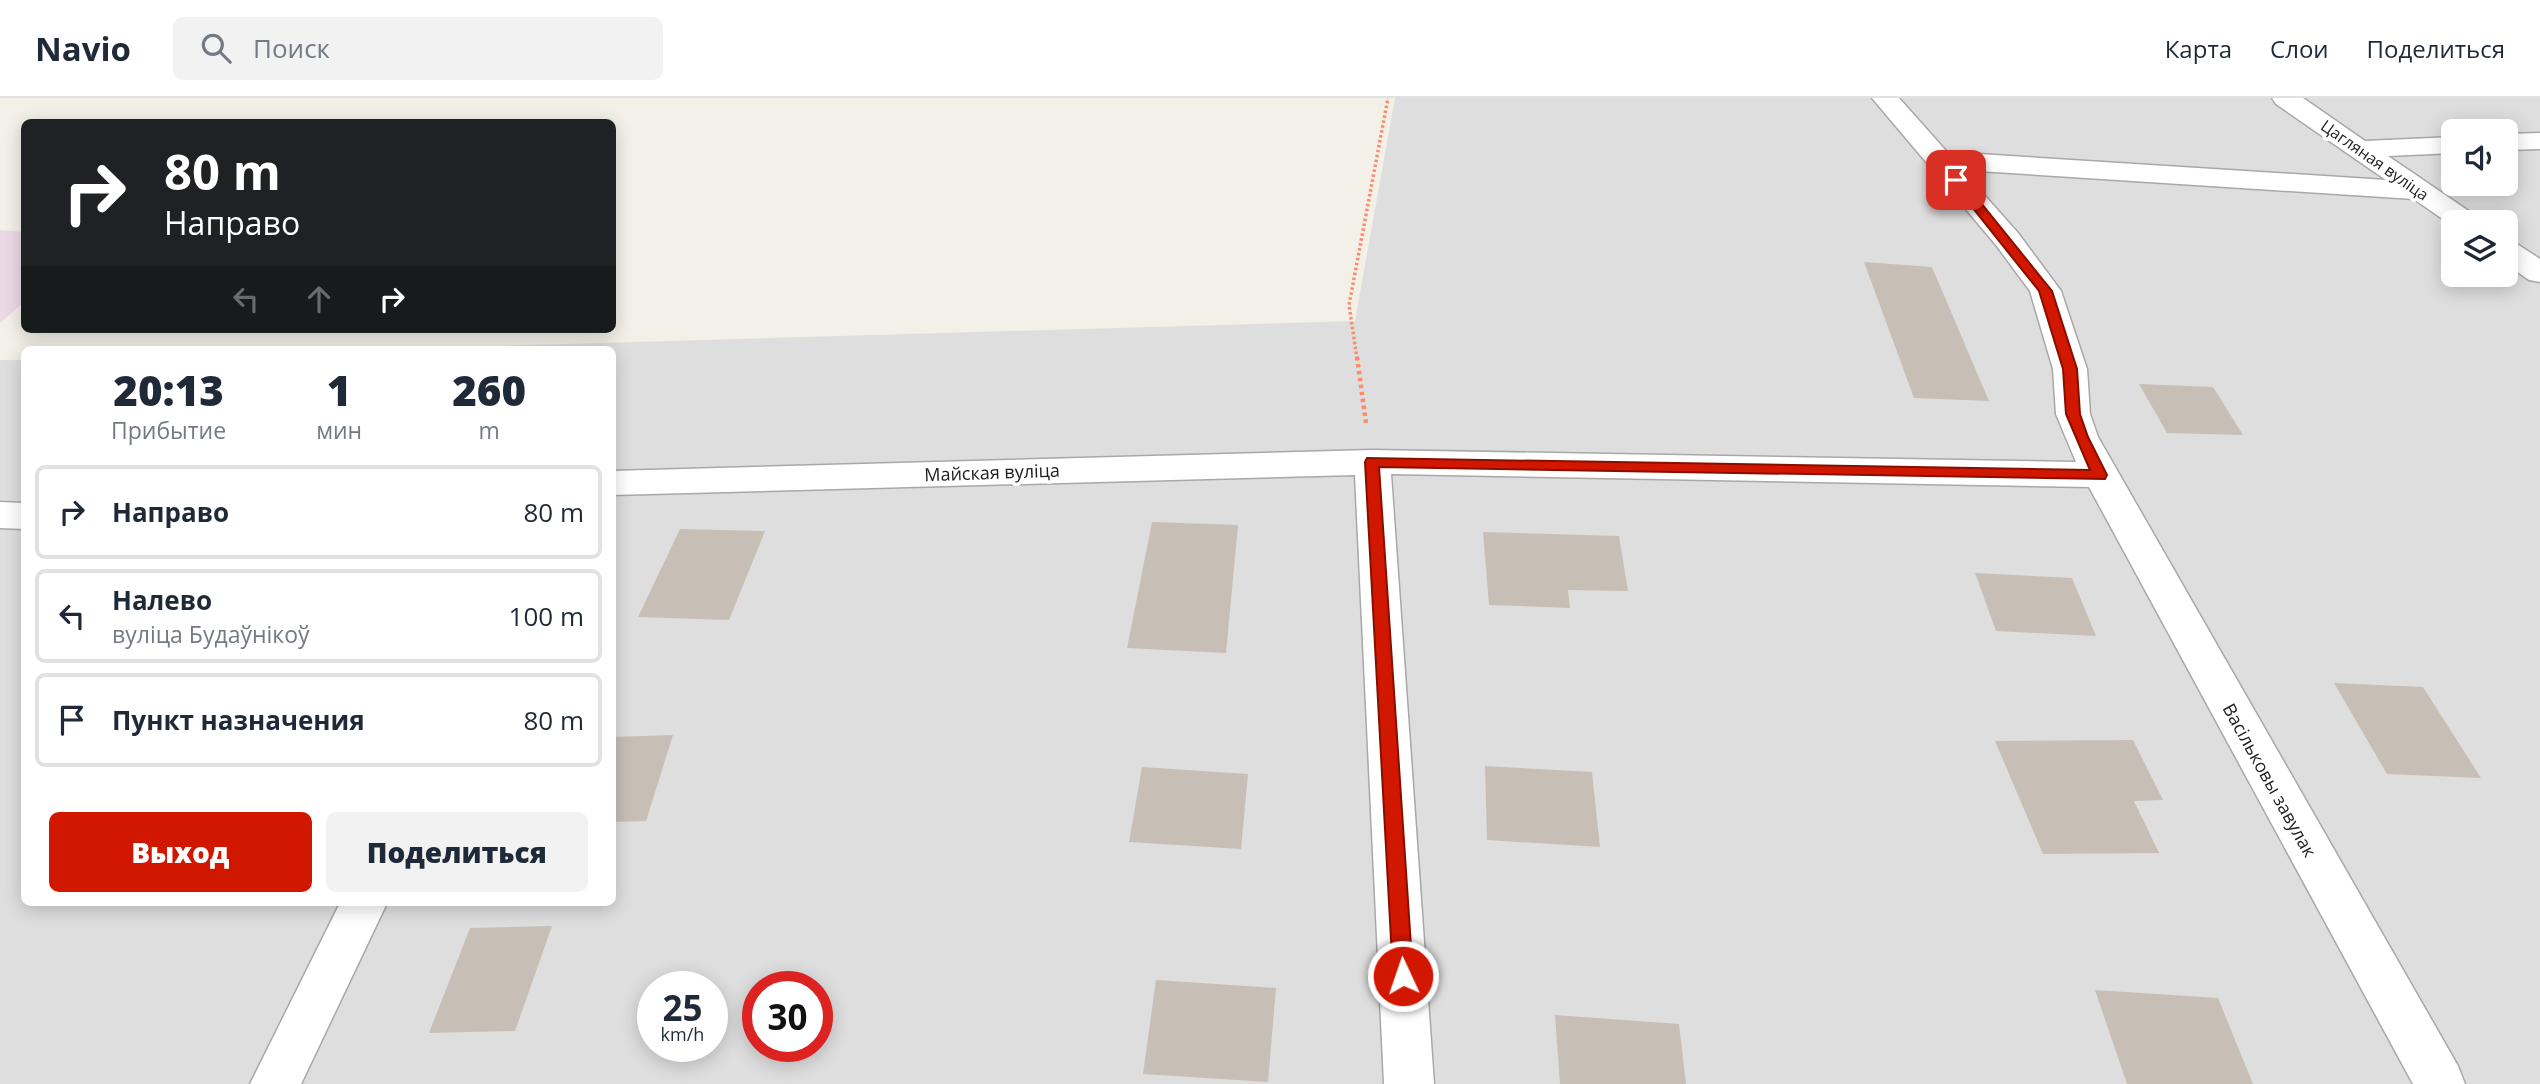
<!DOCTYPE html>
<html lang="ru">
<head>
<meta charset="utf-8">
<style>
	:root { --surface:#fff; --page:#f2f2f3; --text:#1f2937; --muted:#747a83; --line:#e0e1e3; --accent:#d21700 }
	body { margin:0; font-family:"Open Sans",sans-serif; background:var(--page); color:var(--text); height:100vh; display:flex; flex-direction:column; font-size:26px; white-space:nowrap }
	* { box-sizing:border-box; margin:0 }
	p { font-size:23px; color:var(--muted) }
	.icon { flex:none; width:38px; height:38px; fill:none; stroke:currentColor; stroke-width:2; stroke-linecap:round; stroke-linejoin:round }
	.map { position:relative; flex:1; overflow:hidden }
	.panel { position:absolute; left:21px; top:248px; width:595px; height:560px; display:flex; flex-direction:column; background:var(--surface); border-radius:10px; box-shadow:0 4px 18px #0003 }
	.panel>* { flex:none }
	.guide { position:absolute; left:21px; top:21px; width:595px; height:214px; border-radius:10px; box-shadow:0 4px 18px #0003; background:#202124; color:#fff; overflow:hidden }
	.tools { position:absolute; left:2441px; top:21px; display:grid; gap:14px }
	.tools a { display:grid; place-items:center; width:77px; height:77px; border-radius:10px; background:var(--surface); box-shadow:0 4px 18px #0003; font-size:35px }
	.speed { position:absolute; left:637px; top:873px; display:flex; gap:14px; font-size:35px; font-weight:700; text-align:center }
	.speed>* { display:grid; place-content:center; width:91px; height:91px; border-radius:50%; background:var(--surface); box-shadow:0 4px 18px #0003; line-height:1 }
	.speed small { font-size:18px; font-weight:400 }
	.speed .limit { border:10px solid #d22; background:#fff; color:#111 }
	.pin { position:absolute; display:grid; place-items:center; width:60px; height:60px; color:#fff; margin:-30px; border-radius:14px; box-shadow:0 4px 10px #0006 }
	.me { position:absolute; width:77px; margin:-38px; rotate:357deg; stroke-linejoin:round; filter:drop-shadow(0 0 5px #0008) }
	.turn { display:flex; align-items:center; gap:24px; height:147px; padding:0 28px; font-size:32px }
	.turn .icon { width:91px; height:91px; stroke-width:2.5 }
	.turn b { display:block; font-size:49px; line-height:60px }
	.lanes { display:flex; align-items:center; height:66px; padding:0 28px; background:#0003; justify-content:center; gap:35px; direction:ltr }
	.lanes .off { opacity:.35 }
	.eta { display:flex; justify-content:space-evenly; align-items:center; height:119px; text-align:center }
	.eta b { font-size:42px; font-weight:800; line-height:49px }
	.cta { display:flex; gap:14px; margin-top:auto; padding:14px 28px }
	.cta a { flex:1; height:80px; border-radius:10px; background:var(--accent); color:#fff; font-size:28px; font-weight:800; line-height:80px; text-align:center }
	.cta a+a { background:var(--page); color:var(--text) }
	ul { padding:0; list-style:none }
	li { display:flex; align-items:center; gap:21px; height:94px; margin:0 14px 10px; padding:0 14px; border:4px solid var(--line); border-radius:10px }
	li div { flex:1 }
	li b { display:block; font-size:26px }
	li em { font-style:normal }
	header { display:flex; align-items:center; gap:42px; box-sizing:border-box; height:98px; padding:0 35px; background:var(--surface); border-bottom:2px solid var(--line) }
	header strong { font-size:33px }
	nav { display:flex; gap:38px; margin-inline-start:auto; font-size:24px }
	.search { width:490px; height:63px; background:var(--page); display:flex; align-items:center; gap:18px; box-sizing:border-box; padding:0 24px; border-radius:10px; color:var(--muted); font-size:26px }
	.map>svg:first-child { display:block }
	.residential { fill:#dfdede; fill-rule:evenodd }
	.industrial { fill:#ecd9e6 }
	.building { fill:#c7bfb6 }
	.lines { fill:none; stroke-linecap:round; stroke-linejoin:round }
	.minor-casing { stroke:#a8a8a8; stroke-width:3 }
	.path-far1 { stroke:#ff8a6b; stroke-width:3.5; stroke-dasharray:2.5 2.5; stroke-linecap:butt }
	.path { stroke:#ff8a6b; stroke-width:4.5; stroke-dasharray:3.5 3.5; stroke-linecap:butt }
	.minor { fill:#fff; fill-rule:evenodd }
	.route { fill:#d21700; stroke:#880f00; stroke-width:2 }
	.labels { text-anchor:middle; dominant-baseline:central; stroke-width:7; stroke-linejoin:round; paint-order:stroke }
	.far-street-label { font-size:16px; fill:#212121; stroke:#fff }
	.street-label { font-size:18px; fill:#212121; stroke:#fff }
</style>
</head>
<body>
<header>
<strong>Navio</strong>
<div class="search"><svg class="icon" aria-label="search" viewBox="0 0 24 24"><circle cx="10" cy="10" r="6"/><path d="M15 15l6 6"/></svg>Поиск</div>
<nav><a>Карта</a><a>Слои</a><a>Поделиться</a></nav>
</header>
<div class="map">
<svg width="2540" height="986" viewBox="0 0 2540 986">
	<rect width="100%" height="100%" fill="#f2f0e7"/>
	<path class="residential" d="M1395 0H2540V986H0V262H24V805H612V252H361L1355 223ZM2454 33H2506V86H2454ZM2454 124H2506V177H2454ZM653 889H712V948H653ZM758 889H817V948H758Z"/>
	<polygon class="industrial" points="0,132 24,134 24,204 0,225"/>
	<g class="building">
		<polygon points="1864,164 1932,169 1989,303 1914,300"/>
		<polygon points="2139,286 2213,289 2243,337 2167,335"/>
		<polygon points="1152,424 1238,427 1226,555 1127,550"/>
		<polygon points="680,431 765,433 729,522 638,519"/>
		<polygon points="1483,434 1619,438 1628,493 1568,492 1570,510 1489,507"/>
		<polygon points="1975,475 2072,480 2096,538 1996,533"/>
		<polygon points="2334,585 2423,589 2481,680 2387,676"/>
		<polygon points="673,637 646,723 612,724 612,639"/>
		<polygon points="2133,642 2163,702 2134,703 2159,755 2043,756 1995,643"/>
		<polygon points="1485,668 1592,674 1600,749 1487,742"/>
		<polygon points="1142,669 1248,676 1241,751 1129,744"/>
		<polygon points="552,828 515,933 429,935 470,830"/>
		<polygon points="1156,882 1276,890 1268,984 1143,976"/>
		<polygon points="2095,892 2218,900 2253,986 2127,986"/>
		<polygon points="1555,917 1679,926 1686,986 1560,986"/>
	</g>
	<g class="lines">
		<defs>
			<g id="minor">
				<polygon points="1872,0 1899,0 1947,54 2386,82 2276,6 2272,0 2303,0 2365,43 2454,39 2454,55 2388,58 2476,118 2481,124 2454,124 2454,129 2414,101 1962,72 2018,135 2061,193 2087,271 2090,316 2098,339 2458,968 2465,986 2413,986 2089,389 1391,376 1434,986 1384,986 1355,377 612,397 612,373 1372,352 2076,364 2056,316 2053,271 2030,193 1996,147"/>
				<polygon points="2540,35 2540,51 2506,52 2506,36"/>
				<polygon points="2506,143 2517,146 2540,161 2540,184 2529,182 2506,166"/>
				<polygon points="0,404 24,405 24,431 0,430"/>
				<polygon points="340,805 387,805 301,986 250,986"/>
			</g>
		</defs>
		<use href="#minor" class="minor-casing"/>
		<polyline class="path-far1" points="1357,261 1349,207 1388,0"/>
		<polyline class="path" points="1357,259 1366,325"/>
		<use href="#minor" class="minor"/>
	</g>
	<polygon class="route" points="1956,78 1960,79 2052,193 2077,271 2080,316 2088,339 2107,377 2105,381 1379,369 1413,878 1410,884 1403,887 1396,884 1393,878 1365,364 1367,360 2090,372 2066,316 2063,271 2039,193 1952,84 1950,82"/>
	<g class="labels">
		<g class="far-street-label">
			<text transform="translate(2375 62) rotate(35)">Цагляная вуліца</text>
		</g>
		<g class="street-label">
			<text transform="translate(992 374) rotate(-2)">Майская вуліца</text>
			<text transform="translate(2270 682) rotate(61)">Васільковы завулак</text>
		</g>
	</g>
</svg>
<div class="tools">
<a><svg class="icon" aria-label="sound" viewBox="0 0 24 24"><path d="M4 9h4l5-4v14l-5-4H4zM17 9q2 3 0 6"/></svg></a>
<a><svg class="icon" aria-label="layers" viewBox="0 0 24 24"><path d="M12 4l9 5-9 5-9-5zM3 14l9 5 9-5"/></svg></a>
</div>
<div class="speed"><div>25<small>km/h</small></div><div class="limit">30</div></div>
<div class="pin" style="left:1956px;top:82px;background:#d93025"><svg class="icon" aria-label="arrive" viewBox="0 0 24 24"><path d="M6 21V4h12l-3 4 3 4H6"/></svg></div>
<svg class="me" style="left:1403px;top:878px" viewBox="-20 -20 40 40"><circle r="17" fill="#d21700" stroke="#fff" stroke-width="3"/><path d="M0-11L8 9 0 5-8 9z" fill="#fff"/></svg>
<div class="guide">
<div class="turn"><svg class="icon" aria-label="right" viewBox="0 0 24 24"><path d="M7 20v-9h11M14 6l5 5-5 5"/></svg><div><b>80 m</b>Направо</div></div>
<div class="lanes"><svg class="icon off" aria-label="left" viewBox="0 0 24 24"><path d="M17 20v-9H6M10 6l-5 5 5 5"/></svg><svg class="icon off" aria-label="ahead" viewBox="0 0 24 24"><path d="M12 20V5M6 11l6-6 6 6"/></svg><svg class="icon" aria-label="right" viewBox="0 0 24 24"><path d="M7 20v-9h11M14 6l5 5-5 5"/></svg></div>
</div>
<section class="panel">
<div class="eta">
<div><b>20:13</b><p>Прибытие</p></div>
<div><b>1</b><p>мин</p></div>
<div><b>260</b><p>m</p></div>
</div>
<ul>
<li><svg class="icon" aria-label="right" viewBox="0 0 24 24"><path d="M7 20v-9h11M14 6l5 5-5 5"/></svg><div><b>Направо</b></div><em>80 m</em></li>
<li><svg class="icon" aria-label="left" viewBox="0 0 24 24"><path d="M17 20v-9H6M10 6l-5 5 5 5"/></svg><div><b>Налево</b><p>вуліца Будаўнікоў</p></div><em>100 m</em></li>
<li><svg class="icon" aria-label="arrive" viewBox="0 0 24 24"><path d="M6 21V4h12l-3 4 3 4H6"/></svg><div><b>Пункт назначения</b></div><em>80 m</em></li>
</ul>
<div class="cta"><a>Выход</a><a>Поделиться</a></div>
</section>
</div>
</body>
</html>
